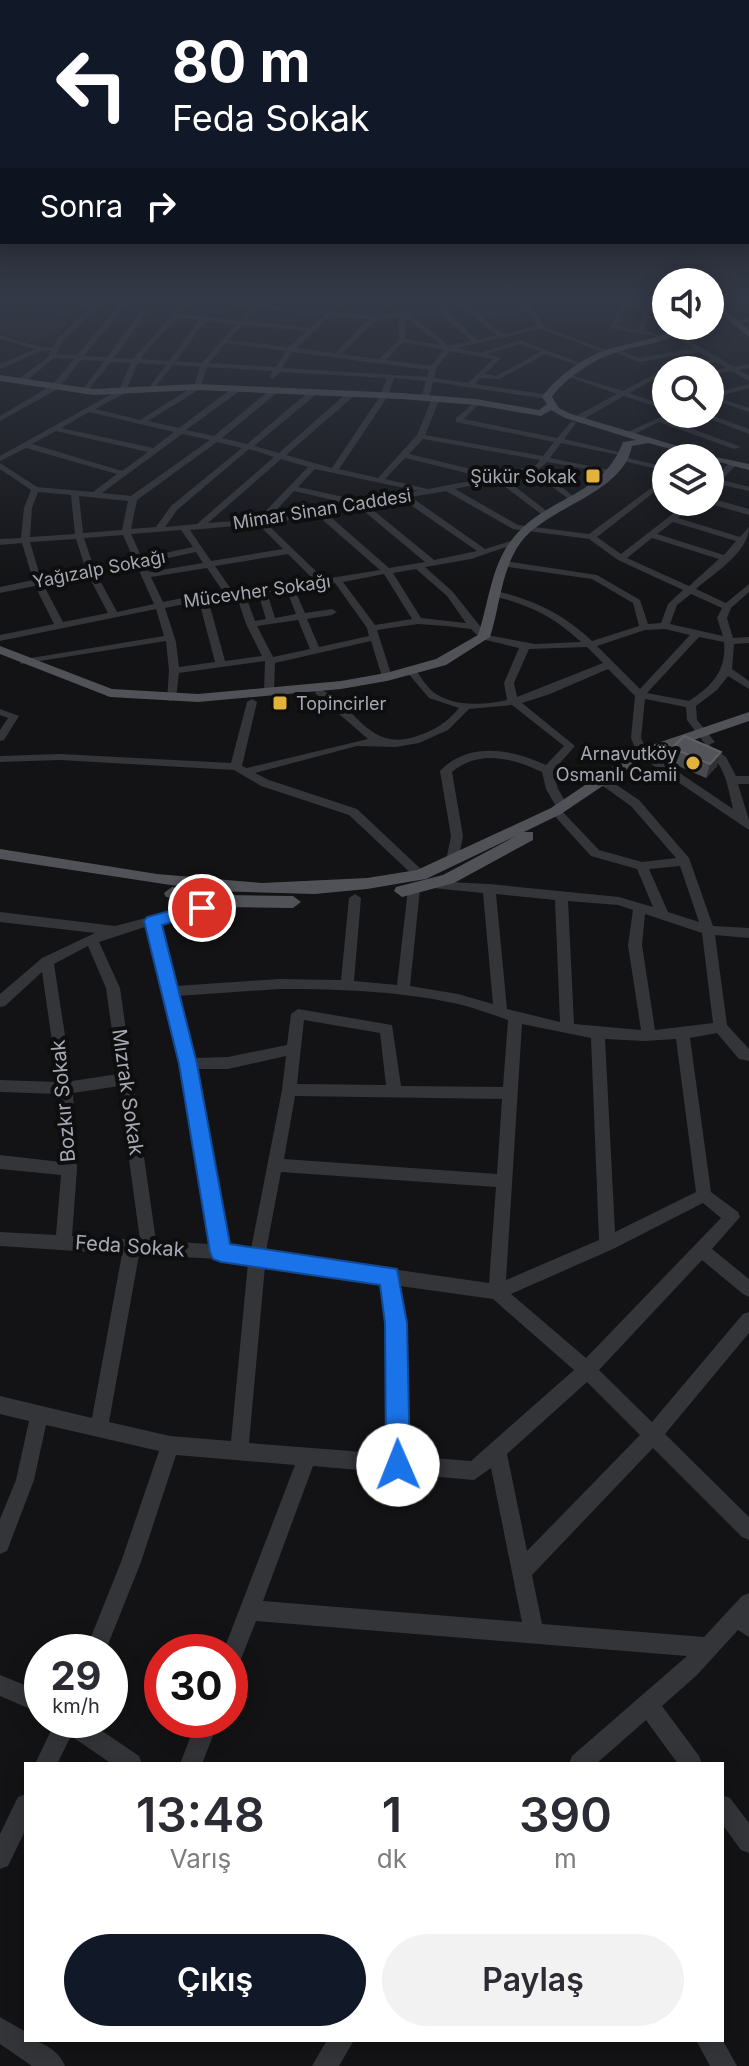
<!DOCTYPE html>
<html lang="tr">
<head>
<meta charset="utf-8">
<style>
	:root { --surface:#fff; --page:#f2f2f3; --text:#2b2b33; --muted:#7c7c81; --accent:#111827 }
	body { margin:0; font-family:Inter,sans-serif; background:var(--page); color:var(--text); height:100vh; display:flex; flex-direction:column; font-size:30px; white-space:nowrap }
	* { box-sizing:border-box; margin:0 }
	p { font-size:26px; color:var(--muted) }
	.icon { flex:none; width:44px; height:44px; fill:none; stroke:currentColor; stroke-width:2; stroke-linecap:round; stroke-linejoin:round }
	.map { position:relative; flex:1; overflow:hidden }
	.drawer { position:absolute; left:24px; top:1762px; width:700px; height:280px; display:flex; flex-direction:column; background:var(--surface); border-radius:0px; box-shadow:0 4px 20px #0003 }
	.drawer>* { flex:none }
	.banner { position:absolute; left:0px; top:0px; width:750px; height:244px; box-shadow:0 4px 20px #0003; background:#111827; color:#fff; overflow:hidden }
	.tools { position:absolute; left:652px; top:268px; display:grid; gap:16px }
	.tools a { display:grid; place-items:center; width:72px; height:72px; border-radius:50%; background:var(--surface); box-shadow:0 4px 20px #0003; font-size:40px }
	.speed { position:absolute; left:24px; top:1634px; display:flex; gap:16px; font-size:40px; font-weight:700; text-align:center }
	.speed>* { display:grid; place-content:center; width:104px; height:104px; border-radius:50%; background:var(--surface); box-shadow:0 4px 20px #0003; line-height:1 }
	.speed small { font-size:20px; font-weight:400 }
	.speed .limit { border:12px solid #d22; background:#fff; color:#111 }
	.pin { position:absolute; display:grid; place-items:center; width:68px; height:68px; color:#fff; margin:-34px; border:4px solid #fff; border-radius:50%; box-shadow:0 2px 8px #0007 }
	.me { position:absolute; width:88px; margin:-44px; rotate:359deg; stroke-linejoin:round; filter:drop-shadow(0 0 6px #0008) }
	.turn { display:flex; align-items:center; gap:28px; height:168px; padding:0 40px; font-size:36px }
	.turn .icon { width:104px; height:104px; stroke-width:2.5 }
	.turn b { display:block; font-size:56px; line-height:68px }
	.then { display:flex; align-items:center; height:76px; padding:0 40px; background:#0003; gap:16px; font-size:30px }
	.eta { display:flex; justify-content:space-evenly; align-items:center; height:136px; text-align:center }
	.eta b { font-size:48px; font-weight:600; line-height:56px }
	.button { display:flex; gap:16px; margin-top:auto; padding:16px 40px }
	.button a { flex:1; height:92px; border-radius:48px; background:var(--accent); color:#fff; font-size:32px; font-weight:600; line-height:92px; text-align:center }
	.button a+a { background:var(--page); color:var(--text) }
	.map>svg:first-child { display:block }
	.built { fill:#1f1f21 }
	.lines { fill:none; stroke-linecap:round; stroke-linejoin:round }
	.minor { fill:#343539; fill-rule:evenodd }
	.major { fill:#515258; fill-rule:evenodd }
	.wall { fill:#494a4f }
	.shaded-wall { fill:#2f3033 }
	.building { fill:#53545a; stroke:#606268; stroke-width:2 }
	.route { fill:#1a73e8; stroke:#114b97; stroke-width:2 }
	.poi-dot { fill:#e3b23c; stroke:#0e0e0f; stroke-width:3 }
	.labels { text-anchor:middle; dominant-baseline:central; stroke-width:8; stroke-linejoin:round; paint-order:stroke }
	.far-poi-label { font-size:18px; fill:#a6a9b4; stroke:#0e0e0f; text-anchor:end }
	.far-street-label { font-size:18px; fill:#a6a9b4; stroke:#0e0e0f }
	.street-label { font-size:20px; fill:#a6a9b4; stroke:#0e0e0f }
</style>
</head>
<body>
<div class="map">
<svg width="749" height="2066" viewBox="0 0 749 2066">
	<rect width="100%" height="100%" fill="#131315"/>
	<polygon class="built" points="56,298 87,298 94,304 57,318 68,322 58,333 35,344 0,333 0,311"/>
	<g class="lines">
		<g class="minor">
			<polygon points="41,298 50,298 0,311 0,307"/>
			<path d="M125 298H131L84 356 107 357 151 298H157L114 358 133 359 187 298 329 311 338 303 299 298H350L335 312 372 316 391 298H397L380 315 460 306 425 298 459 300 491 298 464 303 478 314 526 308 520 298H526L543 326 610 352 605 353 541 329 457 348 480 353 520 340 588 366 583 367 546 354 499 379 481 378 475 384 550 395 547 399 433 382 429 397 425 399 421 397 426 381 394 378 388 396 339 469 378 478 417 435 431 401 435 399 439 401 425 435 543 456 554 442 456 422V418L474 403 478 405 464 419 557 438 572 421 576 423 564 439 623 453 619 455 561 443 550 458 619 472 615 474 547 462 539 469 573 496 574 498 570 500 531 471 504 478 548 512V516L545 517 496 480 455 489 518 525 589 534 666 477V483L597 537 621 554 688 502H697L678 518 740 537 749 527C749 552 713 574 696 589L726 603 749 584V592L731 608 727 618 733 638 749 637V643L734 644 732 669 749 681V689L728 676 717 690 696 706 697 720 715 742 709 745 726 757 736 776H749V784H738L749 820V830L638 755 631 738 635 696 608 669 550 694 522 703 575 746 553 771 558 789 568 806 561 810 599 850 642 862 676 858 631 806 596 781V775L600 774 639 800 689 858 713 926 749 928V938L715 935 727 1025 749 1049V1061L739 1059 717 1033 690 1038 711 1192 738 1212 740 1217 712 1249 749 1279V1297L743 1294 702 1260 599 1370 652 1422 743 1314 749 1312V1333L665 1434 749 1517V1540L742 1537 653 1448 532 1575 542 1624 704 1637 742 1596 749 1593V1637L738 1630 697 1675 662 1706 699 1756 702 1764H678L646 1720 596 1764H569L572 1756 687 1656 256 1621 237 1669 230 1672V1652H223L295 1465 176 1455 141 1562 105 1652H85L121 1562 159 1451 46 1425 34 1480 7 1551 0 1554V1519L16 1480 29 1421 0 1414V1396L92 1418 122 1254 0 1246V1232L56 1235 61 1175 0 1169V1155L61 1162 59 1094 0 1092V1080L58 1082 42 972 5 1006 0 1007V994L42 958 95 933 0 922V912L115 926 227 897 233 901 231 904 160 923 176 986 279 979 341 980 349 898 355 894 361 898 354 981 397 985 408 889 414 885 420 889 410 986 458 994 493 1004 483 893 433 888 427 884 429 881 489 884 619 897 653 907 637 869 591 856 550 811 557 808 546 789 542 772C512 758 479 749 452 772L463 836 458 861 456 864H448L446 861 451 836 440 771C468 741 512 749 546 765L564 746 512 705 469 709 448 730 419 743 396 747 357 746 255 773 269 780 357 809 424 872 426 875 424 878H416L349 815 261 786 234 770 60 760 0 762V756L60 754 231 763 247 702 252 699 257 702 242 766 247 768 368 739 316 694 315 692 320 689C357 706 368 753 417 736 433 731 448 722 459 708L429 698 406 671 411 668 415 669C421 677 427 688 436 694 456 707 486 705 507 700L504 683 519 648 481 639 471 629 446 626 418 624 377 630 392 677 391 679 382 677 371 641 275 663 274 691 269 694 264 691 265 661 179 673 176 698 171 701 167 700 169 671 166 641 21 664 20 662 25 659 164 636 156 609 0 641V635L54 624 35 586 0 593V587L33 580 22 543 0 545V539L21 538 24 508 31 490 0 469V463L37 487 93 492 117 474 26 448 0 461V456L119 390 131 363 111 362 85 394 81 392 104 361 81 360 58 389 0 421V416L52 385 74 359 54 358 24 383H18V379L47 358 51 351H42L0 369V364L35 349 0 339V335L41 347H53L59 337 95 304H99V306L64 339 56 354 77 355ZM191 301 251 307 239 321 179 314ZM257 308 325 315 310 328 245 321ZM464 309 497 335 477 340 447 311ZM528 311 537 326 503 334 482 317ZM440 312 471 341 447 346V344L411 315ZM331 316 369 319 335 353 296 348ZM399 317V340L379 359 342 354 376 320ZM405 317 441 345 405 339ZM176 318 199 320 169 361 140 359ZM205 321 236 324 202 363 176 361ZM242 325 307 331 289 347 229 340ZM403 342 444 350 431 366 386 360ZM226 343 286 351 276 367 209 363ZM520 344 540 352 496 376 485 374 501 358 487 354ZM450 351 493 359 468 383 434 378 436 368ZM292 352 429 370 427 377 282 368ZM138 363 166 365 148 389 152 391 173 365 200 367 194 386 140 420 95 409 125 393ZM207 367 273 371 269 377 273 379 280 372 387 378 380 396 332 468 286 455 355 395V391H349L279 453 254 446 318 393V389H312L247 444 222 438 278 392V388H272L214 436 186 430 241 390V386H235L179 428 148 421 200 389ZM89 412 174 432 153 448 61 428ZM56 431 148 452 122 471 32 444ZM182 434 210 440 131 496 102 493ZM423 439 540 460 536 465 496 475 409 454ZM217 442 242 448 171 506 156 527 131 529 137 500ZM249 449 274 457 197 524 165 527 177 510ZM405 458 487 478 428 489 385 479ZM281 459 308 467 258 519 208 523ZM315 469 418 491 362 501 298 487ZM294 491 350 504 268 519ZM446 491 513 529 589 539 618 560 683 590 668 604 661 623 648 624 640 600 597 575 504 561 499 564 501 566 592 579 633 603 639 626 592 641C563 614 534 600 496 591L491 594 493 596C527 604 555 617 581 642L535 644 487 635 453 592 425 567 471 559 518 543 514 540 485 549 411 497ZM38 492 71 495 75 534 30 537 32 508ZM79 496 128 501 122 530 83 533ZM402 499 477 551 434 560 367 505ZM359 507 425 562 389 568 326 513ZM317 515 380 570 324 579 267 524ZM673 522 736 541 724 555 657 534ZM258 524 283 549 211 561 190 530ZM181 530 193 547 142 558 131 534ZM123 535 134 560 94 568 84 538ZM652 538 719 559 689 586 627 558ZM76 539 86 570 41 579 30 542ZM196 552 203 563 149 572 145 563ZM288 554 315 581 290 585 231 589 215 566ZM136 564 154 604 117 612 96 573ZM207 568 222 590 163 602 151 577ZM416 569 447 596 466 623 421 618 393 573ZM384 574 412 619 375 625 343 582ZM88 575 108 613 63 622 43 584ZM335 583 367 628 369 636 319 647 307 619 332 615 337 612 332 609 305 613 295 590ZM287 591 296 614 275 618 267 592ZM258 593 266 619 255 621 245 594ZM236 594 246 624 262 656 225 661 208 599ZM691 594 722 608 717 618 723 636 670 624 677 605ZM199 601 215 662 179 667 176 642 165 608ZM298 620 310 649 273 657 257 626ZM665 629 690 635 640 689 597 646 645 630ZM699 637 724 642C727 671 711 687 689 701L647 693ZM587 647 603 663 517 697 514 683 529 649ZM645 699 686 707 687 720 705 744 688 740 683 743C690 747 699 748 706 752 726 764 728 789 733 809L647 751 641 738ZM680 866 699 922 668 912 649 869ZM496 894 555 900 560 1022 507 1009ZM568 901 618 905 633 910 628 945 641 1030 574 1024ZM645 914 702 933 713 1023 655 1030 642 945ZM148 926 181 1064 211 1244 156 1241 120 988 99 942ZM88 946 106 988 118 1074 72 1081 54 964ZM279 989C341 989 405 991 466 1006 480 1010 494 1015 508 1020L503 1087 401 1086 392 1025 298 1009 291 1014 287 1045 228 1057 194 1058 178 996ZM304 1020 380 1033 386 1085 297 1084ZM522 1024 591 1038 599 1240 506 1280ZM605 1039 644 1041 676 1039 696 1192 615 1232ZM286 1056 282 1090 251 1249 228 1246 196 1069H228ZM119 1086 140 1240 72 1236 77 1169 73 1093ZM295 1096 502 1099 497 1174 284 1159ZM281 1172 496 1187 489 1283 266 1251ZM703 1203 721 1218 586 1358 511 1294 613 1249ZM139 1255 221 1259 248 1263 231 1441 170 1436 109 1422ZM265 1266 383 1283 387 1323 389 1454 249 1443ZM400 1286 493 1299 574 1370 471 1461 407 1456 405 1323ZM587 1382 640 1435 527 1551 507 1454ZM313 1466 474 1480 491 1468 522 1622 263 1601Z"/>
			<path d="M624 298H630L628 303 647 305 650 298H656L653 306 666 307V311L652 309 644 331 665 336V338L610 328ZM626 306 646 308 638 330 616 326Z"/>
			<polygon points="749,317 749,321 733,324 730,322"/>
			<polygon points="675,332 734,367 749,364 749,368 739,370 749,376 749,381 731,371 710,375 710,371 726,368 716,362 666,370 666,373 629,393 666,406 666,410 624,396 580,421 574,421 574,417 617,394 567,376 567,374 623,391 664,369 711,359 699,352 639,362 610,350 615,349 640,358 694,348 673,335"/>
			<polygon points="749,384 749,388 716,397 749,408 749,412 710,399 710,394"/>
			<polygon points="697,414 708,414 749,429 749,434"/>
			<polygon points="665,415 669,417 666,419 741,447 734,449 659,422 628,437 621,435"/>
			<polygon points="688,453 694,453 695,455 692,458 684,458"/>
			<polygon points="623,457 666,467 666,471 623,461"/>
			<polygon points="730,462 737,464 722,480 749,487 749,491 718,484 710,488 710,477 715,478"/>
			<polygon points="710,498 749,509 749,515 707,503 710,502"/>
			<polygon points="0,709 19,716 4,740 0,741 0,730 8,718 0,715"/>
			<polygon points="0,1675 42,1692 42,1714 0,1696"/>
			<polygon points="56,1720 86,1720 139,1756 142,1764 112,1764 71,1736 57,1764 35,1764"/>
			<polygon points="197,1720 219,1720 202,1764 180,1764"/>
			<polygon points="26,1794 26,1829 8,1866 0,1869 0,1834 18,1797"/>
			<polygon points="722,1795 730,1798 749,1823 749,1853 741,1850 722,1824"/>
			<path d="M0 2017 26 2032V2040C42 2040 59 2051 65 2066H32L0 2044Z"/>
			<polygon points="722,2039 737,2066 710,2066 696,2040"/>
			<polygon points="327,2040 354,2040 339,2066 312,2066"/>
		</g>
		<g class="major">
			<polygon points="710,299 749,330 749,337 710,305"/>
			<path d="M682 326H692C671 344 639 344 614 353 593 360 564 379 552 397L559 408 571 414 711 456 749 464V470L648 443 632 446C623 494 548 506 521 542 501 569 500 607 490 637L446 665 387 681 341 689 198 702 110 697 0 654V646L112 689 198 694 341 681 386 673 436 659 478 635C489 603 491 564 514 537 547 496 603 497 623 442L636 440 565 418 551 410 541 416 476 405 401 399 197 390 93 395 0 381V375L93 389 197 384 401 393 476 399 539 410 547 404 542 397C556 377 585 356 609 349 633 342 661 339 682 326Z"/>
			<polygon points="749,712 749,721 647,756 561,814 524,832 533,832 533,840 454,883 402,897 394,891 396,887 443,875 516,836 426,879 367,889 315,894 210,891 0,859 0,849 157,874 262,883 367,878 417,870 551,808 637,750"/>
			<polygon points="172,887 227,895 293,896 301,902 293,908 227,907 166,897 164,893"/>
		</g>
	</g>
	<polygon class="wall" points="672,748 717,766 706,778 669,762"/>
	<polygon class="shaded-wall" points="721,752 717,766 706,778 710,764"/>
	<polygon class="building" points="684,736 721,752 710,764 672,748"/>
	<linearGradient id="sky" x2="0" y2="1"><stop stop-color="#0a0a0c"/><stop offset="0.51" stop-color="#333946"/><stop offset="1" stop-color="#333946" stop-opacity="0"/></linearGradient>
	<rect width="749" height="587" fill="url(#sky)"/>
	<polygon class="route" points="202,902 211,908 208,912 162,925 197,1064 230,1244 397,1269 407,1323 410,1465 407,1473 398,1477 390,1473 386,1465 385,1323 380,1285 221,1262 213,1259 210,1252 179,1064 144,921 147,917"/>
	<g class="poi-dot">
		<rect x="585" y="468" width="16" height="16" rx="4"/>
		<rect x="272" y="695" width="16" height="16" rx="4"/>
		<circle cx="693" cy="763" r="8"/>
	</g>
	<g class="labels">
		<g class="far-poi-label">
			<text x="577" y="476">Şükür Sokak</text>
			<text x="296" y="703" text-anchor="start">Topincirler</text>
			<text x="677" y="753">Arnavutköy<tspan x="677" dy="21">Osmanlı Camii</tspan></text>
		</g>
		<g class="far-street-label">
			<text transform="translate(322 509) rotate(-9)">Mimar Sinan Caddesi</text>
			<text transform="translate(99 569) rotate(-11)">Yağızalp Sokağı</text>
			<text transform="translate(257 591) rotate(-8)">Mücevher Sokağı</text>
		</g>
		<g class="street-label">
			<text transform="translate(128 1092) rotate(82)">Mızrak Sokak</text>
			<text transform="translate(63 1101) rotate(-95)">Bozkır Sokak</text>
			<text transform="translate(130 1246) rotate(4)">Feda Sokak</text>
		</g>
	</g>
</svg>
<div class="tools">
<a><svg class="icon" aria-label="sound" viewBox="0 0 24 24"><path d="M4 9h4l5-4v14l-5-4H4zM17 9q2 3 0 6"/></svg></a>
<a><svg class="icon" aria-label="search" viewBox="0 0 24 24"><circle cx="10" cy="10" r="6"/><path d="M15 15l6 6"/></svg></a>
<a><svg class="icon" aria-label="layers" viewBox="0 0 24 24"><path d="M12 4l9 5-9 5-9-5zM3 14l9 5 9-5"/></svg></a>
</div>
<div class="speed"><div>29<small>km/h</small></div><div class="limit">30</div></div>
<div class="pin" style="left:202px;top:908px;background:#d93025"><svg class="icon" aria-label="arrive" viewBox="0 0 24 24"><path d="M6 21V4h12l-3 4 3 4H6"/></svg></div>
<svg class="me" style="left:398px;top:1465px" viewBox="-20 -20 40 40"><circle r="19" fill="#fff"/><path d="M0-13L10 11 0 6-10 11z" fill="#1a73e8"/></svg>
<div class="banner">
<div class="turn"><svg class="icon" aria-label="left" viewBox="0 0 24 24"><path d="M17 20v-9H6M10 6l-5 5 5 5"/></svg><div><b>80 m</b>Feda Sokak</div></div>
<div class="then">Sonra<svg class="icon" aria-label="right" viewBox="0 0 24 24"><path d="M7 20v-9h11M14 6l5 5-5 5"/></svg></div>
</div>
<section class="drawer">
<div class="eta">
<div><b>13:48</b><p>Varış</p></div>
<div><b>1</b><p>dk</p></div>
<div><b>390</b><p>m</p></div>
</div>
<div class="button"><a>Çıkış</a><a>Paylaş</a></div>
</section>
</div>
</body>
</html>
